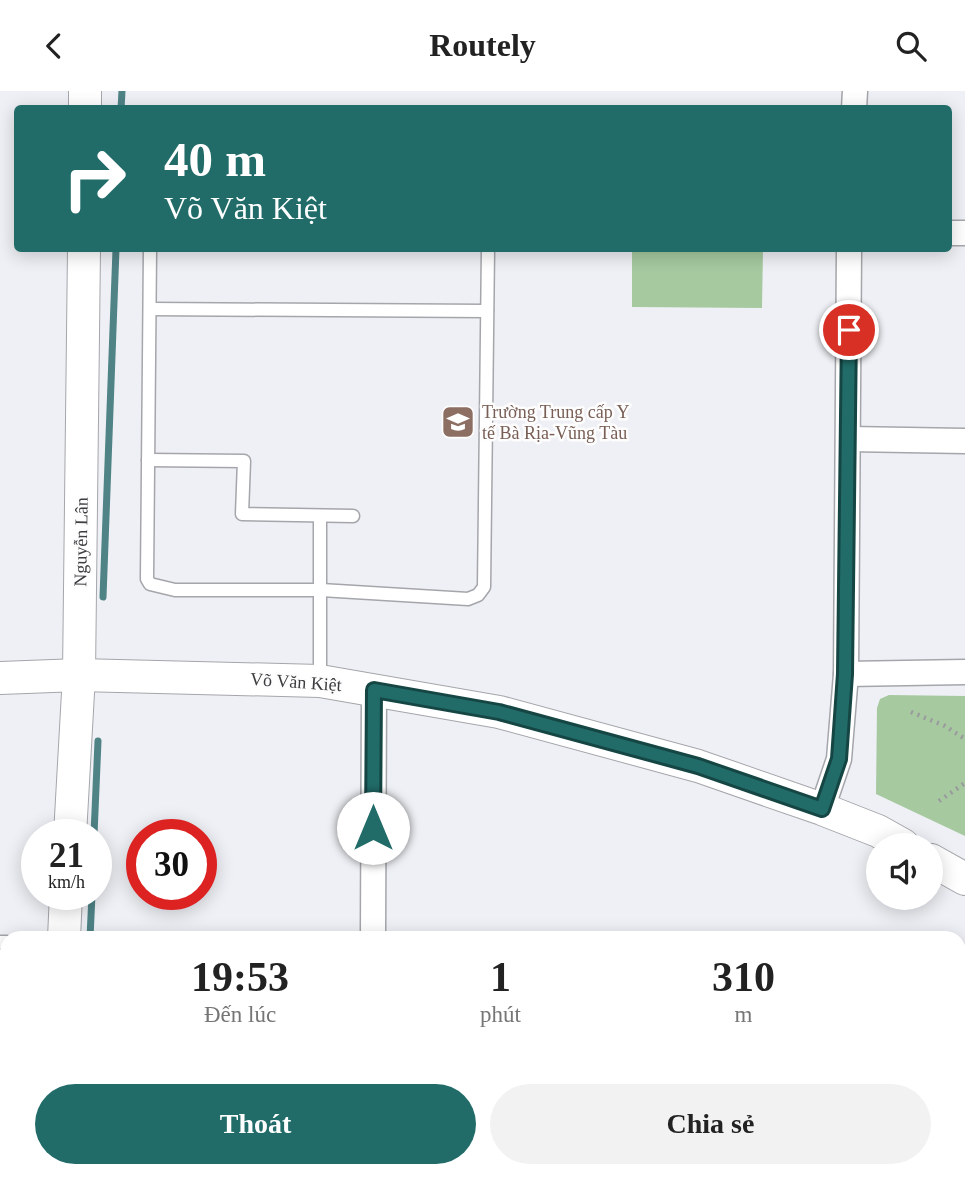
<!DOCTYPE html>
<html lang="vi">
<head>
<meta charset="utf-8">
<style>
	:root { --surface:#fff; --page:#f2f2f2; --text:#222; --muted:#767676; --accent:#216c69 }
	body { margin:0; font-family:"Times New Roman",serif; background:var(--page); color:var(--text); height:100vh; display:flex; flex-direction:column; font-size:26px; white-space:nowrap }
	* { box-sizing:border-box; margin:0 }
	p { font-size:23px; color:var(--muted) }
	.icon { flex:none; width:38px; height:38px; fill:none; stroke:currentColor; stroke-width:2; stroke-linecap:round; stroke-linejoin:round }
	.map { position:relative; flex:1; overflow:hidden }
	.drawer { position:absolute; left:0px; top:840px; width:966px; height:247px; display:flex; flex-direction:column; background:var(--surface); border-radius:21px 21px 0 0; box-shadow:0 4px 18px #0003 }
	.drawer>* { flex:none }
	.banner { position:absolute; left:14px; top:14px; width:938px; height:147px; border-radius:7px; box-shadow:0 4px 18px #0003; background:#216c69; color:#fff; overflow:hidden }
	.controls { position:absolute; left:866px; top:742px; display:grid; gap:14px }
	.controls a { display:grid; place-items:center; width:77px; height:77px; border-radius:50%; background:var(--surface); box-shadow:0 4px 18px #0003; font-size:35px }
	.speed { position:absolute; left:21px; top:728px; display:flex; gap:14px; font-size:35px; font-weight:700; text-align:center }
	.speed>* { display:grid; place-content:center; width:91px; height:91px; border-radius:50%; background:var(--surface); box-shadow:0 4px 18px #0003; line-height:1 }
	.speed small { font-size:18px; font-weight:400 }
	.speed .limit { border:10px solid #d22; background:#fff; color:#111 }
	.pin { position:absolute; display:grid; place-items:center; width:60px; height:60px; color:#fff; margin:-30px; border:4px solid #fff; border-radius:50%; box-shadow:0 2px 7px #0007 }
	.me { position:absolute; width:77px; margin:-38px; rotate:0deg; stroke-linejoin:round; filter:drop-shadow(0 0 5px #0008) }
	.turn { display:flex; align-items:center; gap:24px; height:147px; padding:0 35px; font-size:32px }
	.turn .icon { width:91px; height:91px; stroke-width:2.5 }
	.turn b { display:block; font-size:49px; line-height:60px }
	.eta { display:flex; justify-content:space-evenly; align-items:center; height:119px; text-align:center }
	.eta b { font-size:42px; font-weight:700; line-height:49px }
	.cta { display:flex; gap:14px; margin-top:auto; padding:14px 35px }
	.cta a { flex:1; height:80px; border-radius:42px; background:var(--accent); color:#fff; font-size:28px; font-weight:700; line-height:80px; text-align:center }
	.cta a+a { background:var(--page); color:var(--text) }
	header { display:flex; justify-content:space-between; align-items:center; height:91px; padding:0 35px; background:var(--surface); font-size:32px; font-weight:700 }
	.map>svg:first-child { display:block }
	.green { fill:#a6c9a0 }
	.forest { fill:#98bd91 }
	.lines { fill:none; stroke-linecap:round; stroke-linejoin:round }
	.stream { stroke:#4f8386; stroke-width:7 }
	.service-casing { stroke:#a5a6ab; stroke-width:15 }
	.minor-casing { stroke:#a5a6ab; stroke-width:27 }
	.tertiary-casing { stroke:#a5a6ab; stroke-width:34 }
	.path { stroke:#999a9d; stroke-width:4.5; stroke-dasharray:2 5; stroke-linecap:butt }
	.service { stroke:#fff; stroke-width:12 }
	.minor { stroke:#fff; stroke-width:24 }
	.tertiary { stroke:#fff; stroke-width:32 }
	.route-casing { stroke:#154644; stroke-width:18 }
	.route { stroke:#216c69; stroke-width:12 }
	.labels { text-anchor:middle; dominant-baseline:central; stroke-width:5; stroke-linejoin:round; paint-order:stroke }
	.education-label { font-size:18px; fill:#785e54; stroke:#fdfdfe; text-anchor:start }
	.street-label { font-size:18px; fill:#3c3d3f; stroke:#fdfdfe }
</style>
</head>
<body>
<header><svg class="icon" aria-label="back" viewBox="0 0 24 24"><path d="M15 5l-7 7 7 7"/></svg>Routely<svg class="icon" aria-label="search" viewBox="0 0 24 24"><circle cx="10" cy="10" r="6"/><path d="M15 15l6 6"/></svg></header>
<div class="map">
<svg width="965" height="1086" viewBox="0 0 965 1086">
	<rect width="100%" height="100%" fill="#eff0f5"/>
	<g class="green">
		<polygon points="632,158 763,158 762,217 632,216"/>
		<polygon points="889,604 965,605 965,745 876,703 877,617 880,608"/>
		<polygon points="86,1080 170,1080 172,1086 85,1086"/>
	</g>
	<polygon class="forest" points="171,1080 577,1080 580,1086 172,1086"/>
	<g class="lines">
		<g class="stream">
			<polyline points="121,18 122,0"/>
			<polyline points="103,506 116,158"/>
			<polyline points="94,744 98,650"/>
			<polyline points="90,847 92,803"/>
			<polyline points="80,1086 81,1080"/>
		</g>
		<defs>
			<g id="service">
				<polyline points="150,158 147,488 150,493 175,499 321,499 468,508 478,504 484,496 488,158"/>
				<polyline points="150,218 487,220"/>
				<polyline points="148,369 244,370 242,423 353,425"/>
				<polyline points="320,425 320,590"/>
				<polyline points="0,851 7,851"/>
			</g>
			<g id="minor">
				<polyline points="854,18 855,0"/>
				<polyline points="948,142 965,142"/>
				<polyline points="849,348 965,350"/>
				<polyline points="846,583 965,581"/>
				<polyline points="822,718 839,668 846,583 849,158"/>
				<polyline points="373,847 374,599"/>
				<polyline points="888,1080 897,1086"/>
			</g>
			<g id="tertiary">
				<polyline points="85,18 85,0"/>
				<polyline points="0,587 79,584 320,590 499,621 698,675 822,718 878,740 903,754"/>
				<polyline points="70,744 79,584 84,158"/>
				<polyline points="931,769 965,788"/>
				<polyline points="64,847 66,803"/>
				<polyline points="59,1080 59,1086"/>
			</g>
		</defs>
		<use href="#service" class="service-casing"/>
		<use href="#minor" class="minor-casing"/>
		<use href="#tertiary" class="tertiary-casing"/>
		<g class="path">
			<polyline points="911,621 945,635 965,648"/>
			<polyline points="939,710 965,692"/>
		</g>
		<use href="#service" class="service"/>
		<use href="#minor" class="minor"/>
		<use href="#tertiary" class="tertiary"/>
	</g>
	<g class="lines">
		<defs>
			<polyline id="route" points="373,737 374,599 499,621 698,675 822,718 839,668 845,583 849,239"/>
		</defs>
		<use href="#route" class="route-casing"/>
		<use href="#route" class="route"/>
	</g>
	<defs>
		<symbol id="university-square" viewBox="-11 -11 22 22"><rect x="-9" y="-9" width="18" height="18" rx="4" fill="#8d6e63" stroke="#fdfdfe"/><path d="M0-5L7-2L0 1L-7-2ZM-4 1L0 2.5L4 1V4Q0 6-4 4Z" fill="#fff"/></symbol>
	</defs>
	<g fill-rule="evenodd">
		<use href="#university-square" x="439" y="312" width="38" height="38"/>
	</g>
	<g class="labels">
		<g class="education-label">
			<text x="482" y="321">Trường Trung cấp Y<tspan x="482" dy="21">tế Bà Rịa-Vũng Tàu</tspan></text>
		</g>
		<g class="street-label">
			<text transform="translate(81 451) rotate(-89)">Nguyễn Lân</text>
			<text transform="translate(296 591) rotate(4)">Võ Văn Kiệt</text>
		</g>
	</g>
</svg>
<div class="controls">
<a><svg class="icon" aria-label="sound" viewBox="0 0 24 24"><path d="M4 9h4l5-4v14l-5-4H4zM17 9q2 3 0 6"/></svg></a>
</div>
<div class="speed"><div>21<small>km/h</small></div><div class="limit">30</div></div>
<div class="pin" style="left:849px;top:239px;background:#d93025"><svg class="icon" aria-label="arrive" viewBox="0 0 24 24"><path d="M6 21V4h12l-3 4 3 4H6"/></svg></div>
<svg class="me" style="left:373px;top:737px" viewBox="-20 -20 40 40"><circle r="19" fill="#fff"/><path d="M0-13L10 11 0 6-10 11z" fill="#216c69"/></svg>
<div class="banner">
<div class="turn"><svg class="icon" aria-label="right" viewBox="0 0 24 24"><path d="M7 20v-9h11M14 6l5 5-5 5"/></svg><div><b>40 m</b>Võ Văn Kiệt</div></div>
</div>
<section class="drawer">
<div class="eta">
<div><b>19:53</b><p>Đến lúc</p></div>
<div><b>1</b><p>phút</p></div>
<div><b>310</b><p>m</p></div>
</div>
<div class="cta"><a>Thoát</a><a>Chia sẻ</a></div>
</section>
</div>
</body>
</html>
